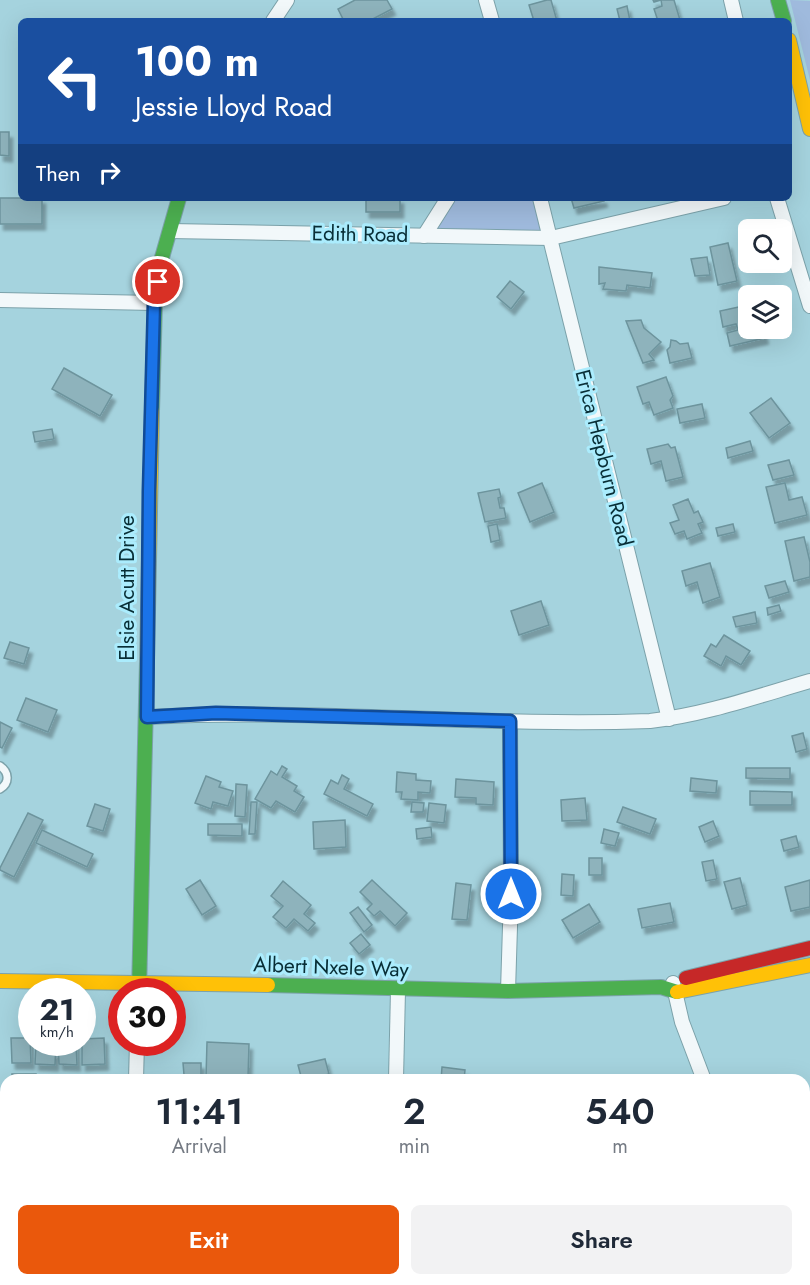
<!DOCTYPE html>
<html lang="en">
<head>
<meta charset="utf-8">
<style>
	:root { --surface:#fff; --page:#f2f2f3; --text:#1f2937; --muted:#747a83; --accent:#ea580c }
	body { margin:0; font-family:Jost,sans-serif; background:var(--page); color:var(--text); height:100vh; display:flex; flex-direction:column; font-size:22px; white-space:nowrap }
	* { box-sizing:border-box; margin:0 }
	p { font-size:20px; color:var(--muted) }
	.icon { flex:none; width:33px; height:33px; fill:none; stroke:currentColor; stroke-width:2; stroke-linecap:round; stroke-linejoin:round }
	.map { position:relative; flex:1; overflow:hidden }
	.details { position:absolute; left:0px; top:1074px; width:810px; height:212px; display:flex; flex-direction:column; background:var(--surface); border-radius:18px 18px 0 0; box-shadow:0 6px 24px #0002 }
	.details>* { flex:none }
	.top-card { position:absolute; left:18px; top:18px; width:774px; height:183px; border-radius:9px; box-shadow:0 6px 24px #0002; background:#1a4fa0; color:#fff; overflow:hidden }
	.tools { position:absolute; left:738px; top:219px; display:grid; gap:12px }
	.tools a { display:grid; place-items:center; width:54px; height:54px; border-radius:9px; background:var(--surface); box-shadow:0 6px 24px #0002; font-size:30px }
	.speed { position:absolute; left:18px; top:978px; display:flex; gap:12px; font-size:30px; font-weight:700; text-align:center }
	.speed>* { display:grid; place-content:center; width:78px; height:78px; border-radius:50%; background:var(--surface); box-shadow:0 6px 24px #0002; line-height:1 }
	.speed small { font-size:15px; font-weight:400 }
	.speed .limit { border:9px solid #d22; background:#fff; color:#111 }
	.pin { position:absolute; display:grid; place-items:center; width:51px; height:51px; color:#fff; margin:-26px; border:3px solid #fff; border-radius:50%; box-shadow:0 2px 6px #0007 }
	.me { position:absolute; width:66px; margin:-33px; rotate:0deg; stroke-linejoin:round; filter:drop-shadow(0 0 4px #0008) }
	.turn { display:flex; align-items:center; gap:21px; height:126px; padding:0 18px; font-size:27px }
	.turn .icon { width:78px; height:78px; stroke-width:2.5 }
	.turn b { display:block; font-size:42px; line-height:51px }
	.then { display:flex; align-items:center; height:57px; padding:0 18px; background:#0003; gap:12px; font-size:22px }
	.eta { display:flex; justify-content:space-evenly; align-items:center; height:102px; text-align:center }
	.eta b { font-size:36px; font-weight:600; line-height:42px }
	.button { display:flex; gap:12px; margin-top:auto; padding:12px 18px }
	.button a { flex:1; height:69px; border-radius:9px; background:var(--accent); color:#fff; font-size:24px; font-weight:600; line-height:69px; text-align:center }
	.button a+a { background:var(--page); color:var(--text) }
	.map>svg:first-child { display:block }
	.green { fill:#9fbadd }
	.building { fill:#8eb3bc; stroke:#6d949d; stroke-width:1.5; filter:url(#shadow) }
	.lines { fill:none; stroke-linecap:round; stroke-linejoin:round }
	.lane-casing { stroke:#7ca2aa; stroke-width:10 }
	.street-casing { stroke:#7ca2aa; stroke-width:16 }
	.fast-casing { stroke:#7ca2aa; stroke-width:16 }
	.slow-casing { stroke:#7ca2aa; stroke-width:16 }
	.jam-casing { stroke:#7ca2aa; stroke-width:16 }
	.lane { stroke:#f2f8fa; stroke-width:7 }
	.street { stroke:#f2f8fa; stroke-width:14 }
	.fast { stroke:#4caf50; stroke-width:14 }
	.slow { stroke:#ffc107; stroke-width:14 }
	.jam { stroke:#c62828; stroke-width:14 }
	.route-casing { stroke:#114b97; stroke-width:15 }
	.route { stroke:#1a73e8; stroke-width:10 }
	.labels { text-anchor:middle; dominant-baseline:central; stroke-width:6; stroke-linejoin:round; paint-order:stroke }
	.street-label { font-size:21px; fill:#082e36; stroke:#abecfd }
</style>
</head>
<body>
<div class="map">
<svg width="810" height="1285" viewBox="0 0 810 1285">
	<defs>
		<filter id="shadow"><feDropShadow dx="3.5" dy="6" stdDeviation="1.5" flood-color="#0004"/></filter>
	</defs>
	<rect width="100%" height="100%" fill="#a5d3de"/>
	<g class="green">
		<polygon points="790,0 810,1 810,80"/>
		<polygon points="452,198 536,198 546,234 431,232"/>
	</g>
	<g class="building">
		<polygon points="355,0 387,0 392,9 369,21 344,21 338,9"/>
		<polygon points="547,0 551,0 557,21 534,21 529,5"/>
		<polygon points="653,0 674,0 680,20 658,21 654,9 662,6 661,0 654,2"/>
		<polygon points="627,6 630,21 620,21 617,9"/>
		<polygon points="0,132 9,132 9,156 0,155"/>
		<rect x="0" y="198" width="42" height="26"/>
		<rect x="366" y="198" width="34" height="14"/>
		<polygon points="571,198 603,198 604,201 574,208"/>
		<polygon points="728,243 737,281 718,285 710,247"/>
		<polygon points="707,257 710,275 695,276 691,259"/>
		<polygon points="599,267 652,273 650,288 627,285 626,291 603,289 605,283 599,284"/>
		<polygon points="510,281 524,292 511,309 497,297"/>
		<polygon points="748,305 748,328 762,328 765,338 730,346 727,333 738,330 736,324 723,327 720,311"/>
		<polygon points="641,320 644,328 661,342 649,354 654,360 643,363 626,321"/>
		<polygon points="671,340 676,341 680,344 688,343 692,358 670,363 667,350 670,347"/>
		<polygon points="64,368 112,395 100,416 52,389"/>
		<polygon points="666,377 673,396 670,400 673,408 654,415 649,402 643,404 637,387"/>
		<polygon points="771,398 790,423 769,438 750,413"/>
		<polygon points="702,404 705,418 680,423 677,409"/>
		<polygon points="52,429 54,439 35,442 33,432"/>
		<polygon points="750,441 753,451 728,458 726,448"/>
		<polygon points="668,444 671,448 675,447 683,477 666,481 661,461 651,464 647,449"/>
		<polygon points="789,460 794,475 773,480 768,465"/>
		<polygon points="542,483 554,512 530,522 518,493"/>
		<polygon points="785,483 789,500 802,497 807,515 775,523 766,487"/>
		<polygon points="499,489 501,497 498,498 500,508 504,508 506,518 485,522 478,493"/>
		<polygon points="688,499 694,513 698,511 703,522 698,524 702,533 687,539 684,531 675,534 670,523 679,520 673,505"/>
		<polygon points="497,524 500,540 491,542 488,526"/>
		<polygon points="733,524 735,532 718,536 716,528"/>
		<polygon points="804,537 810,562 810,577 794,581 785,541"/>
		<polygon points="710,563 720,597 703,603 697,582 686,586 682,571"/>
		<polygon points="785,581 789,592 769,598 765,586"/>
		<polygon points="541,601 549,625 519,635 511,611"/>
		<polygon points="779,605 781,611 768,615 767,608"/>
		<polygon points="755,612 757,623 736,627 733,617"/>
		<polygon points="724,635 750,651 741,665 726,656 721,666 704,656 711,644 716,647"/>
		<polygon points="10,642 29,648 24,664 4,658"/>
		<polygon points="26,698 57,710 48,732 17,720"/>
		<polygon points="0,722 12,728 2,748 0,747"/>
		<polygon points="803,733 807,749 796,752 792,736"/>
		<polygon points="282,766 287,769 282,777 297,786 294,791 304,797 295,812 276,801 271,808 255,799 271,771 277,775"/>
		<polygon points="746,768 790,768 790,779 746,778"/>
		<polygon points="397,772 416,774 416,780 431,781 430,793 418,792 418,800 401,799 402,792 396,792"/>
		<polygon points="342,775 349,779 344,789 373,804 367,816 324,794 331,780 338,784"/>
		<polygon points="206,776 221,782 219,787 233,791 228,806 213,802 211,809 195,803"/>
		<polygon points="691,778 717,781 716,793 690,791"/>
		<polygon points="456,779 494,782 493,805 476,804 476,798 455,797"/>
		<polygon points="236,784 247,785 245,817 235,816"/>
		<polygon points="750,791 792,792 792,805 750,805"/>
		<polygon points="585,798 587,820 562,821 561,800"/>
		<polygon points="251,802 257,802 255,834 249,834"/>
		<polygon points="412,802 424,803 423,812 411,812"/>
		<polygon points="429,803 446,805 444,823 427,821"/>
		<polygon points="95,804 110,809 103,831 87,826"/>
		<polygon points="623,807 656,819 650,834 617,822"/>
		<polygon points="28,813 43,820 14,877 0,870 0,868"/>
		<polygon points="345,820 346,847 314,849 313,822"/>
		<polygon points="713,821 719,836 705,842 699,827"/>
		<polygon points="208,824 242,824 242,836 208,835"/>
		<polygon points="431,827 432,837 417,839 416,829"/>
		<polygon points="604,829 619,833 615,846 601,843"/>
		<polygon points="42,830 93,854 87,867 36,843"/>
		<polygon points="796,836 799,847 784,851 781,840"/>
		<rect x="589" y="858" width="13" height="17"/>
		<polygon points="713,860 717,879 706,881 702,862"/>
		<polygon points="562,874 574,875 573,896 561,895"/>
		<polygon points="740,878 747,905 732,909 724,882"/>
		<polygon points="200,880 216,906 202,915 186,889"/>
		<polygon points="372,880 407,913 395,926 380,911 374,916 367,909 372,904 360,892"/>
		<polygon points="810,880 810,907 791,911 785,887"/>
		<polygon points="283,881 311,905 304,914 315,923 308,931 294,919 286,928 273,917 283,906 271,896"/>
		<polygon points="456,883 471,885 467,920 452,919"/>
		<polygon points="670,903 674,922 642,928 638,909"/>
		<polygon points="589,904 600,922 573,938 562,920"/>
		<polygon points="358,907 372,925 364,932 350,913"/>
		<polygon points="361,934 370,945 359,954 350,943"/>
		<polygon points="11,1038 30,1038 31,1063 12,1063"/>
		<polygon points="104,1038 105,1064 82,1065 82,1039"/>
		<polygon points="36,1042 56,1042 55,1065 35,1064"/>
		<polygon points="58,1042 76,1042 77,1065 59,1064"/>
		<polygon points="207,1042 249,1044 248,1077 206,1077"/>
		<polygon points="325,1059 329,1074 322,1076 323,1080 302,1080 298,1065"/>
		<polygon points="183,1063 201,1063 201,1075 184,1075"/>
		<polygon points="442,1067 465,1070 464,1080 441,1080"/>
		<rect x="12" y="1074" width="24" height="6"/>
		<polygon points="810,1096 810,1123 809,1118 804,1118 804,1097"/>
		<rect x="58" y="1280" width="26" height="5"/>
		<polygon points="185,1280 209,1280 209,1285 192,1285 192,1283 185,1283"/>
	</g>
	<g class="lines">
		<defs>
			<path id="lane" d="M0 766C9 772 10 783 0 789"/>
			<g id="street">
				<polyline points="486,0 492,21"/>
				<polyline points="731,0 736,21"/>
				<polyline points="273,21 287,0"/>
				<polyline points="540,198 669,719"/>
				<polyline points="777,198 810,306"/>
				<polyline points="170,231 551,238 724,198"/>
				<polyline points="424,236 448,198"/>
				<polyline points="0,300 155,303"/>
				<path d="M147 717C315 708 482 727 650 721 704 715 758 696 810 681"/>
				<polyline points="673,983 682,1022 704,1080"/>
				<polyline points="508,991 511,894 510,721"/>
				<polyline points="136,1080 137,1042"/>
				<polyline points="396,1080 398,990"/>
				<polyline points="790,1280 792,1285"/>
				<polyline points="133,1285 133,1280"/>
				<polyline points="391,1285 392,1280"/>
			</g>
			<g id="fast">
				<polyline points="778,0 784,21"/>
				<polyline points="152,411 155,303 161,261 179,198"/>
				<polyline points="268,985 508,991 661,987 677,992"/>
				<polyline points="139,992 147,661"/>
			</g>
			<g id="slow">
				<polyline points="789,40 810,129"/>
				<polyline points="147,661 152,411"/>
				<polyline points="0,981 268,985"/>
				<polyline points="677,992 810,965"/>
			</g>
			<polyline id="jam" points="686,978 810,948"/>
		</defs>
		<use href="#lane" class="lane-casing"/>
		<use href="#street" class="street-casing"/>
		<use href="#fast" class="fast-casing"/>
		<use href="#slow" class="slow-casing"/>
		<use href="#jam" class="jam-casing"/>
		<use href="#lane" class="lane"/>
		<use href="#street" class="street"/>
		<use href="#fast" class="fast"/>
		<use href="#slow" class="slow"/>
		<use href="#jam" class="jam"/>
	</g>
	<g class="lines">
		<defs>
			<polyline id="route" points="158,282 154,303 149,491 147,717 216,713 510,721 511,894"/>
		</defs>
		<use href="#route" class="route-casing"/>
		<use href="#route" class="route"/>
	</g>
	<g class="labels">
		<g class="street-label">
			<text transform="translate(360 234) rotate(1)">Edith Road</text>
			<text transform="translate(604 458) rotate(76)">Erica Hepburn Road</text>
			<text transform="translate(127 588) rotate(-90)">Elsie Acutt Drive</text>
			<text transform="translate(331 967) rotate(2)">Albert Nxele Way</text>
		</g>
	</g>
</svg>
<div class="tools">
<a><svg class="icon" aria-label="search" viewBox="0 0 24 24"><circle cx="10" cy="10" r="6"/><path d="M15 15l6 6"/></svg></a>
<a><svg class="icon" aria-label="layers" viewBox="0 0 24 24"><path d="M12 4l9 5-9 5-9-5zM3 14l9 5 9-5"/></svg></a>
</div>
<div class="speed"><div>21<small>km/h</small></div><div class="limit">30</div></div>
<div class="pin" style="left:158px;top:282px;background:#d93025"><svg class="icon" aria-label="arrive" viewBox="0 0 24 24"><path d="M6 21V4h12l-3 4 3 4H6"/></svg></div>
<svg class="me" style="left:511px;top:894px" viewBox="-20 -20 40 40"><circle r="17" fill="#1a73e8" stroke="#fff" stroke-width="3"/><path d="M0-11L8 9 0 5-8 9z" fill="#fff"/></svg>
<div class="top-card">
<div class="turn"><svg class="icon" aria-label="left" viewBox="0 0 24 24"><path d="M17 20v-9H6M10 6l-5 5 5 5"/></svg><div><b>100 m</b>Jessie Lloyd Road</div></div>
<div class="then">Then<svg class="icon" aria-label="right" viewBox="0 0 24 24"><path d="M7 20v-9h11M14 6l5 5-5 5"/></svg></div>
</div>
<section class="details">
<div class="eta">
<div><b>11:41</b><p>Arrival</p></div>
<div><b>2</b><p>min</p></div>
<div><b>540</b><p>m</p></div>
</div>
<div class="button"><a>Exit</a><a>Share</a></div>
</section>
</div>
</body>
</html>
